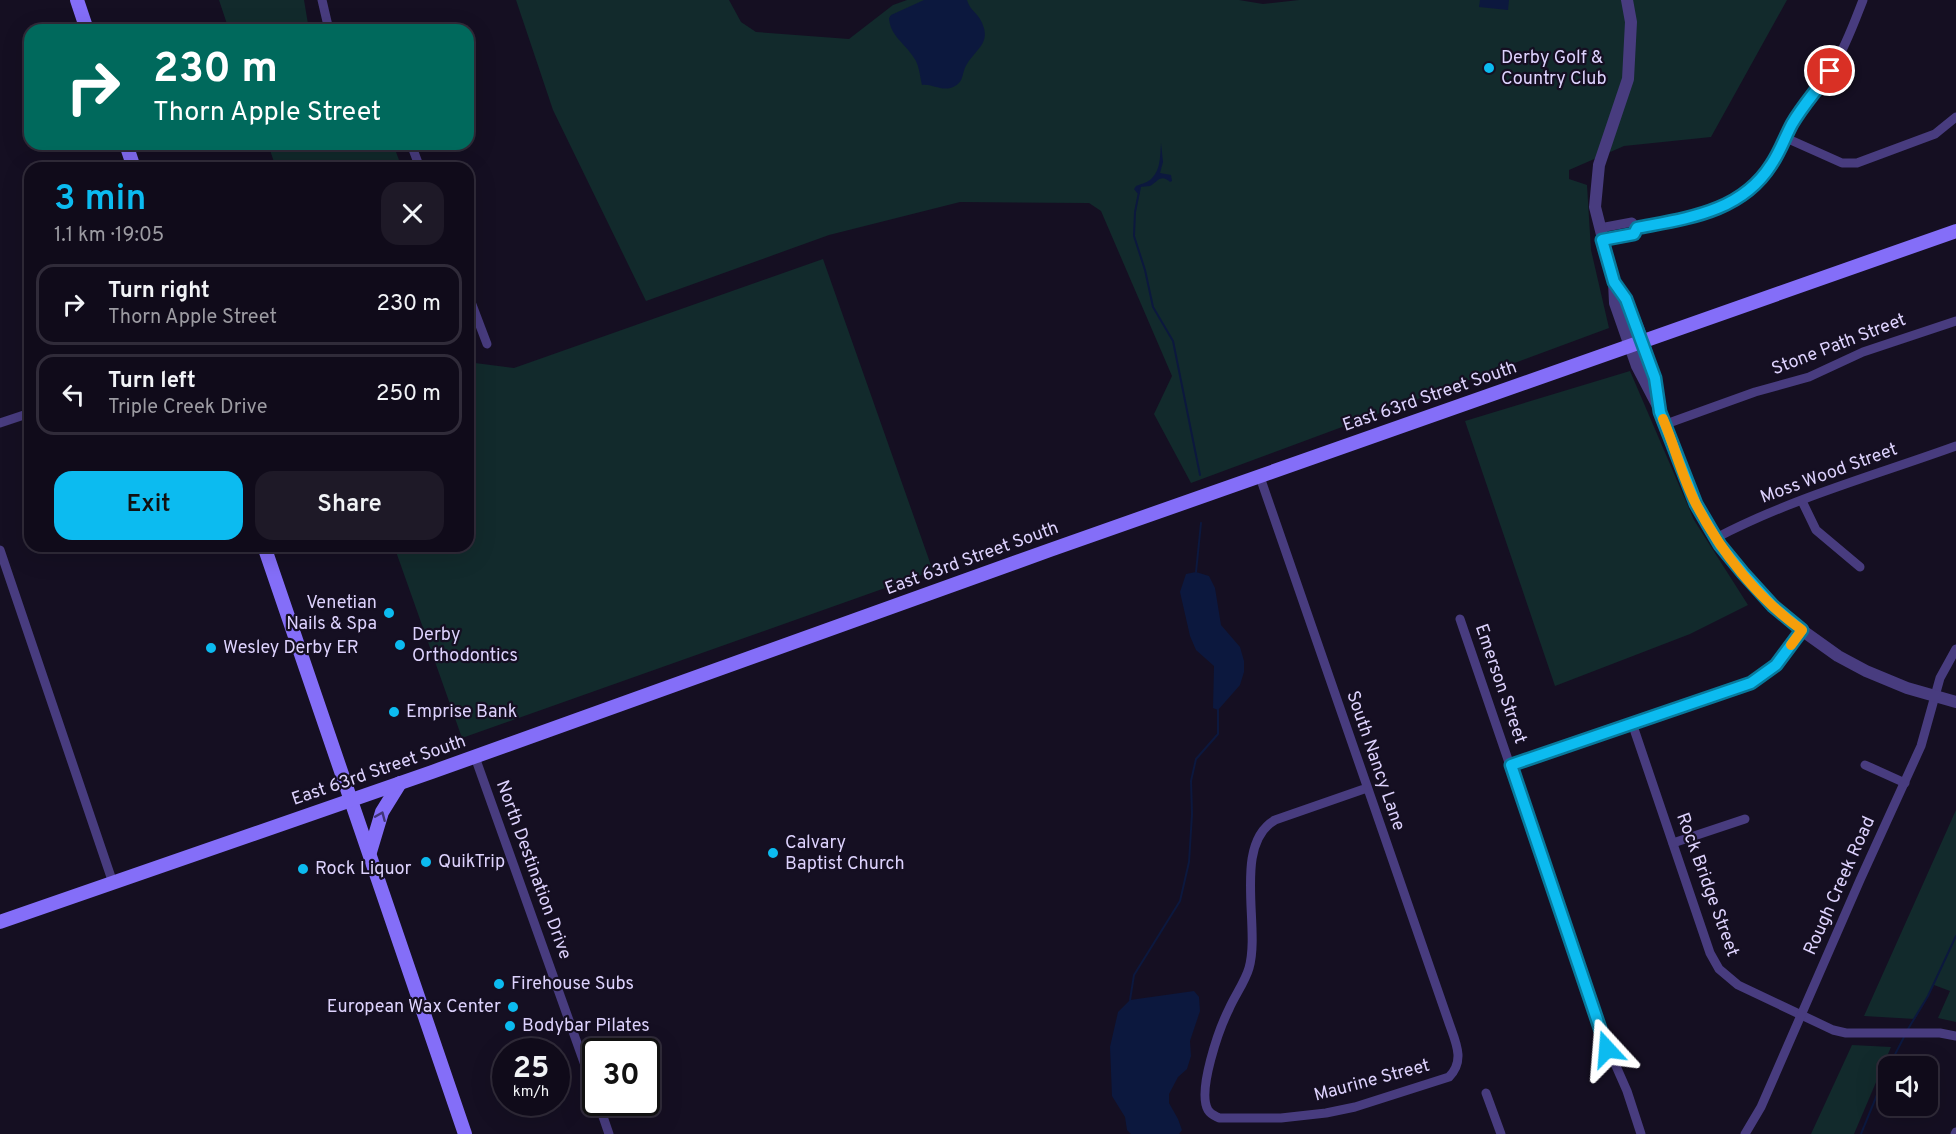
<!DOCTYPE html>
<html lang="en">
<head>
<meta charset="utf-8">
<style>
	:root { --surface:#100b1a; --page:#1e1927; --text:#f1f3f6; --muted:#9c9ba2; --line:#302b39; --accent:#0cbbf0 }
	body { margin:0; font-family:Overpass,sans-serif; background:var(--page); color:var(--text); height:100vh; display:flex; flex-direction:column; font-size:22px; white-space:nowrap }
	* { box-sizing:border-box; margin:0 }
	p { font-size:20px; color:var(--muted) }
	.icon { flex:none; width:33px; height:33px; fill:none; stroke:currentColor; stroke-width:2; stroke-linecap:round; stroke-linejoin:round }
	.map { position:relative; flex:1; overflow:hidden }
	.details { position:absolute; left:24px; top:162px; width:450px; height:390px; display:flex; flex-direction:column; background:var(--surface); border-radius:18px; box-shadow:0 6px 24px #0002,0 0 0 2px var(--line) }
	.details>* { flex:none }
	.hud { position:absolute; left:24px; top:24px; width:450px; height:126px; border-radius:18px; box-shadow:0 6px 24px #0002,0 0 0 2px var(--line); background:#00695c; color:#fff; overflow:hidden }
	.buttons { position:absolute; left:1878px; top:1056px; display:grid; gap:12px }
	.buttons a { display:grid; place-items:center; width:60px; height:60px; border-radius:12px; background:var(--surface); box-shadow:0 6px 24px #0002,0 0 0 2px var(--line); font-size:30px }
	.speed { position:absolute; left:492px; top:1038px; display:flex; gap:12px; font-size:30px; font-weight:700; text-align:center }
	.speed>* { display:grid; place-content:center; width:78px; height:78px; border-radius:50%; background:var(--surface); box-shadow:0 6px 24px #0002,0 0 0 2px var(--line); line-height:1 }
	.speed small { font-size:15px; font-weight:400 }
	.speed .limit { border:3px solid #111; border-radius:9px; background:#fff; color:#111 }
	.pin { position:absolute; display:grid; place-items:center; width:51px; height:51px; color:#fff; margin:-26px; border:3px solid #fff; border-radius:50%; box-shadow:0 2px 6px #0007 }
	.me { position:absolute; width:66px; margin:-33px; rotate:341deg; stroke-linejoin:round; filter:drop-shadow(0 0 4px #0008) }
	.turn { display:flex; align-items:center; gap:21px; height:126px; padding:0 30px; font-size:27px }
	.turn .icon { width:78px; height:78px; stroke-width:2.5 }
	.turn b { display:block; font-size:42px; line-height:51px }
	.round { display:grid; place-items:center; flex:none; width:63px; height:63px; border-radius:18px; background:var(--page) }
	.overview { display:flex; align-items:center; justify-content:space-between; height:102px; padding:0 30px }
	h1 { font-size:36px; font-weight:600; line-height:45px; color:var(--accent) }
	.cta { display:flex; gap:12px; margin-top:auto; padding:12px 30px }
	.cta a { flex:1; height:69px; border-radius:18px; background:var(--accent); color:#111; font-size:24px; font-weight:600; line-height:69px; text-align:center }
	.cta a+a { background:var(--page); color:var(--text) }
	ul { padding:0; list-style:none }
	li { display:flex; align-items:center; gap:18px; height:81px; margin:0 12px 9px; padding:0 18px; border:3px solid var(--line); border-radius:18px }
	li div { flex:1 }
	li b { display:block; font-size:22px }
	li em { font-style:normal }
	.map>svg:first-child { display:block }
	.green { fill:#122a2c }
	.water { fill:#0c183e }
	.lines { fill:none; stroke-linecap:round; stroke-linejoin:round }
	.stream { stroke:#0c183e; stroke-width:2 }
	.minor { stroke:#483c7f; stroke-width:9 }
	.tertiary { stroke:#483c7f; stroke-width:12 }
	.secondary { stroke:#846ef8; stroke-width:14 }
	.oneway { stroke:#413578 }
	.route-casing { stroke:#087a9c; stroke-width:15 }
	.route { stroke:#0cbbf0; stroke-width:10 }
	.slow { stroke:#f59e0b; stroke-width:10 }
	.poi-dot { fill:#0cbbf0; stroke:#150f22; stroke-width:2 }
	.labels { text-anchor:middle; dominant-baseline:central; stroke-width:4.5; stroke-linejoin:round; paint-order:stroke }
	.poi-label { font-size:18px; fill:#ddd2fd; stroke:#150f22; text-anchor:start }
	.street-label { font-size:18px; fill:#ddd2fd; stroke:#150f22 }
</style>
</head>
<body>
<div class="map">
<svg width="1956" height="1134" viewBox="0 0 1956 1134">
	<rect width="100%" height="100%" fill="#150f22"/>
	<g class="green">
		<polygon points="219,0 304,0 309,30 229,30"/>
		<polygon points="516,0 729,0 741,22 756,32 849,39 893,5 907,0 1239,0 1263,4 1299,0 1787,0 1711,137 1624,146 1569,170 1569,179 1587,185 1591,250 1609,328 1191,483 1154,414 1172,376 1101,211 1089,203 960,202 829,235 646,301 553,110"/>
		<polygon points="268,144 393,144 402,168 276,168"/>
		<polygon points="823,259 933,571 462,738 394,546 468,546 468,344 475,363 514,368"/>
		<polygon points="1630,371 1694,520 1748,605 1690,634 1555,686 1465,421"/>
		<polygon points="1956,810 1956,1022 1938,1018 1950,991 1934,985 1915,1019 1864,1016"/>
		<polygon points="1852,1045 1891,1047 1854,1134 1811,1134"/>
	</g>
	<g class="water">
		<path d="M924 0H967C970 10 975 11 980 19 993 42 977 48 967 64 961 73 965 82 953 87 942 92 931 83 922 85 920 77 919 64 914 58 905 43 890 36 889 18L891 15Z"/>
		<polygon points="1480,0 1509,0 1508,10 1479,7"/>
		<path d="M1161 143 1163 162 1160 173 1171 175 1172 181 1170 182C1161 173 1157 182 1150 186L1140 187V194L1137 193 1134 189 1136 186C1140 184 1146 183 1150 180 1161 171 1160 156 1161 143Z"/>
		<polygon points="1196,572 1209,576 1215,588 1221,625 1240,647 1244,661 1244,672 1240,685 1218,710 1213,708 1214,666 1196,650 1190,636 1180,592 1186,574"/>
		<polygon points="1194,991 1199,997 1200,1011 1190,1041 1191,1056 1187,1069 1178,1077 1169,1094 1169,1103 1178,1119 1182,1130 1179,1134 1131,1134 1127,1130 1125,1117 1112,1096 1110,1047 1118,1012 1130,1000"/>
	</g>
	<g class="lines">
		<g class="stream">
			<polyline points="1140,187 1135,212 1134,236 1145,270 1153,307 1173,341 1200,475"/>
			<polyline points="1196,572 1201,523"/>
			<polyline points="1130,1000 1134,975 1180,901 1189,862 1192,814 1191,781 1196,759 1218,734 1218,710"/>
			<polyline points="1908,1029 1928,996 1956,936"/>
			<polyline points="1889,1066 1904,1037"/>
			<polyline points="1861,1134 1888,1068"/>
		</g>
		<g class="minor">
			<polyline points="322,0 329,30"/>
			<polyline points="1786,138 1842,163 1857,163 1935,134 1956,117"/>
			<polyline points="411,144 420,168"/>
			<polyline points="1600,228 1632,222 1637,228"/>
			<path d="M1602 240 1634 234 1637 228C1670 222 1705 218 1734 202 1767 183 1775 154 1793 123 1805 103 1821 86 1833 67 1846 46 1854 23 1863 0"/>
			<polyline points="468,294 487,344"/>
			<polyline points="0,423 30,413"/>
			<polyline points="1666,424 1755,392 1809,377 1863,352 1956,321"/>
			<path d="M1260 477 1448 1020C1455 1041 1466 1060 1449 1077L1355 1107 1326 1113 1281 1118H1219C1215 1116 1211 1115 1208 1110 1197 1091 1219 1029 1229 1009 1235 995 1245 982 1249 968 1261 927 1232 845 1275 820L1367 788"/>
			<polyline points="1802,501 1816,530 1860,567"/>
			<path d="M1716 538C1792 498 1876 475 1956 446"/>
			<polyline points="0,550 113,883"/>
			<polyline points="1460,619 1601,1032 1627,1091 1641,1134"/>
			<polyline points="1632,723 1710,953 1719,969 1738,985 1833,1030 1846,1033 1940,1033 1956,1036"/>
			<polyline points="475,757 596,1096"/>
			<polyline points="1511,765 1751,683 1776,665 1802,630"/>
			<polyline points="1865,765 1905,783"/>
			<polyline points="1673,843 1745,819"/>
			<polyline points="1486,1093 1501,1134"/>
			<polyline points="598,1102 609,1134"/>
			<polyline points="1745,1134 1761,1107 1860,880 1921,746 1940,678 1956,649"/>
			<polyline points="1955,1134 1956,1132"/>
		</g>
		<g class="tertiary">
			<polyline points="1627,0 1631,22 1628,79 1599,165 1595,207 1614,282 1615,303 1637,366 1661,412 1696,504 1720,545 1743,573 1773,606 1796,626 1838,656 1866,671 1907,688 1956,702"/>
			<path d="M1614 282C1636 312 1652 364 1659 401"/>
		</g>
		<g class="secondary">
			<polyline points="77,0 87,30"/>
			<polyline points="126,144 134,168"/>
			<polyline points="264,546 465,1134"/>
			<polyline points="370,852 382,812 400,783"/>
			<polyline points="0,922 432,772 1050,550 1956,231"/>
		</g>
	</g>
	<defs><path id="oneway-chevron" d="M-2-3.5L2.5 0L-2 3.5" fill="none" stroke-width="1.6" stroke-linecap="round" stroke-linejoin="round" transform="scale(1.5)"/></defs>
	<use class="oneway" href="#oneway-chevron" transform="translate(381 816) rotate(-67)"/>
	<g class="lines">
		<defs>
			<path id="route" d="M1607 1049 1511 765 1751 683 1776 665 1802 630 1773 606 1743 573 1720 545 1696 504 1660 412 1655 378 1626 299 1614 282 1602 240 1634 234 1637 228C1688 218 1741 212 1771 165 1780 152 1785 137 1792 124 1803 105 1818 89 1830 71"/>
		</defs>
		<use href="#route" class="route-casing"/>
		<use href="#route" class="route"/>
		<path class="slow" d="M1663 419C1675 447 1682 477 1696 504 1721 552 1758 599 1802 630L1791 645"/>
	</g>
	<g class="poi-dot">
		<circle cx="1489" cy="68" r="6"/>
		<circle cx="389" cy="613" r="6"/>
		<circle cx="400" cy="645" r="6"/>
		<circle cx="211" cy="648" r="6"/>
		<circle cx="394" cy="712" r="6"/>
		<circle cx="773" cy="853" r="6"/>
		<circle cx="426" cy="862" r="6"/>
		<circle cx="303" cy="869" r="6"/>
		<circle cx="499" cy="984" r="6"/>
		<circle cx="513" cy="1007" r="6"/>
		<circle cx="510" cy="1026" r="6"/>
	</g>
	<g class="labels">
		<g class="poi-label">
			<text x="1501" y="58">Derby Golf &amp;<tspan x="1501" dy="21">Country Club</tspan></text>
			<text x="377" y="603" text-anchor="end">Venetian<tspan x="377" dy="21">Nails &amp; Spa</tspan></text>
			<text x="412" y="635">Derby<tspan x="412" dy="21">Orthodontics</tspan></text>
			<text x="223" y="648">Wesley Derby ER</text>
			<text x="406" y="712">Emprise Bank</text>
			<text x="785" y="843">Calvary<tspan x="785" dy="21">Baptist Church</tspan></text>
			<text x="438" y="862">QuikTrip</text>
			<text x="315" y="869">Rock Liquor</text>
			<text x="511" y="984">Firehouse Subs</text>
			<text x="501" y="1007" text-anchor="end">European Wax Center</text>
			<text x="522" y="1026">Bodybar Pilates</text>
		</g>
		<g class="street-label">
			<text transform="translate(1839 345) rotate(-21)">Stone Path Street</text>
			<text transform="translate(1430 397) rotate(-19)">East 63rd Street South</text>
			<text transform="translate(1829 474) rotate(-20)">Moss Wood Street</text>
			<text transform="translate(972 559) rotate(-20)">East 63rd Street South</text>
			<text transform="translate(1500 684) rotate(71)">Emerson Street</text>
			<text transform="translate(1375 761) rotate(71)">South Nancy Lane</text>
			<text transform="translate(379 771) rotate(-19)">East 63rd Street South</text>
			<text transform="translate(533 870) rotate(70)">North Destination Drive</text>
			<text transform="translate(1707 885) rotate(70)">Rock Bridge Street</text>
			<text transform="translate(1840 886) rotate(-66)">Rough Creek Road</text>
			<text transform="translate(1372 1081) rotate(-15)">Maurine Street</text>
		</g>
	</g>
</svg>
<div class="buttons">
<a><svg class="icon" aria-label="sound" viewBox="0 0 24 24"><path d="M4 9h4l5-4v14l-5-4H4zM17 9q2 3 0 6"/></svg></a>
</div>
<div class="speed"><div>25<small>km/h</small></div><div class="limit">30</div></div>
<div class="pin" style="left:1830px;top:71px;background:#d93025"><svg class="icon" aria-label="arrive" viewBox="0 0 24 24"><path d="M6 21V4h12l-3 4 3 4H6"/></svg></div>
<svg class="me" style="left:1607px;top:1049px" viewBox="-20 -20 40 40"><path d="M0-17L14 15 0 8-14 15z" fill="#0cbbf0" stroke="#fff" stroke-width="4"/></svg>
<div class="hud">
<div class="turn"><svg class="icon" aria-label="right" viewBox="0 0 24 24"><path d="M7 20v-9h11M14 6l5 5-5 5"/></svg><div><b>230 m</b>Thorn Apple Street</div></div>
</div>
<section class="details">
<div class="overview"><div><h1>3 min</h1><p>1.1 km · 19:05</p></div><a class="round"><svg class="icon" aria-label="close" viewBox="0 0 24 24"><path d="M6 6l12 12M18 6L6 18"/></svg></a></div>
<ul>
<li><svg class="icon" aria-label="right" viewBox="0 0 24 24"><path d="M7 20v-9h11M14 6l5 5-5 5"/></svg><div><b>Turn right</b><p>Thorn Apple Street</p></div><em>230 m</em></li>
<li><svg class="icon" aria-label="left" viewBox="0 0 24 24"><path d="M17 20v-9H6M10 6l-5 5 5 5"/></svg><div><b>Turn left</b><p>Triple Creek Drive</p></div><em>250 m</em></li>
</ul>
<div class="cta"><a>Exit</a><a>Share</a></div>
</section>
</div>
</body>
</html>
